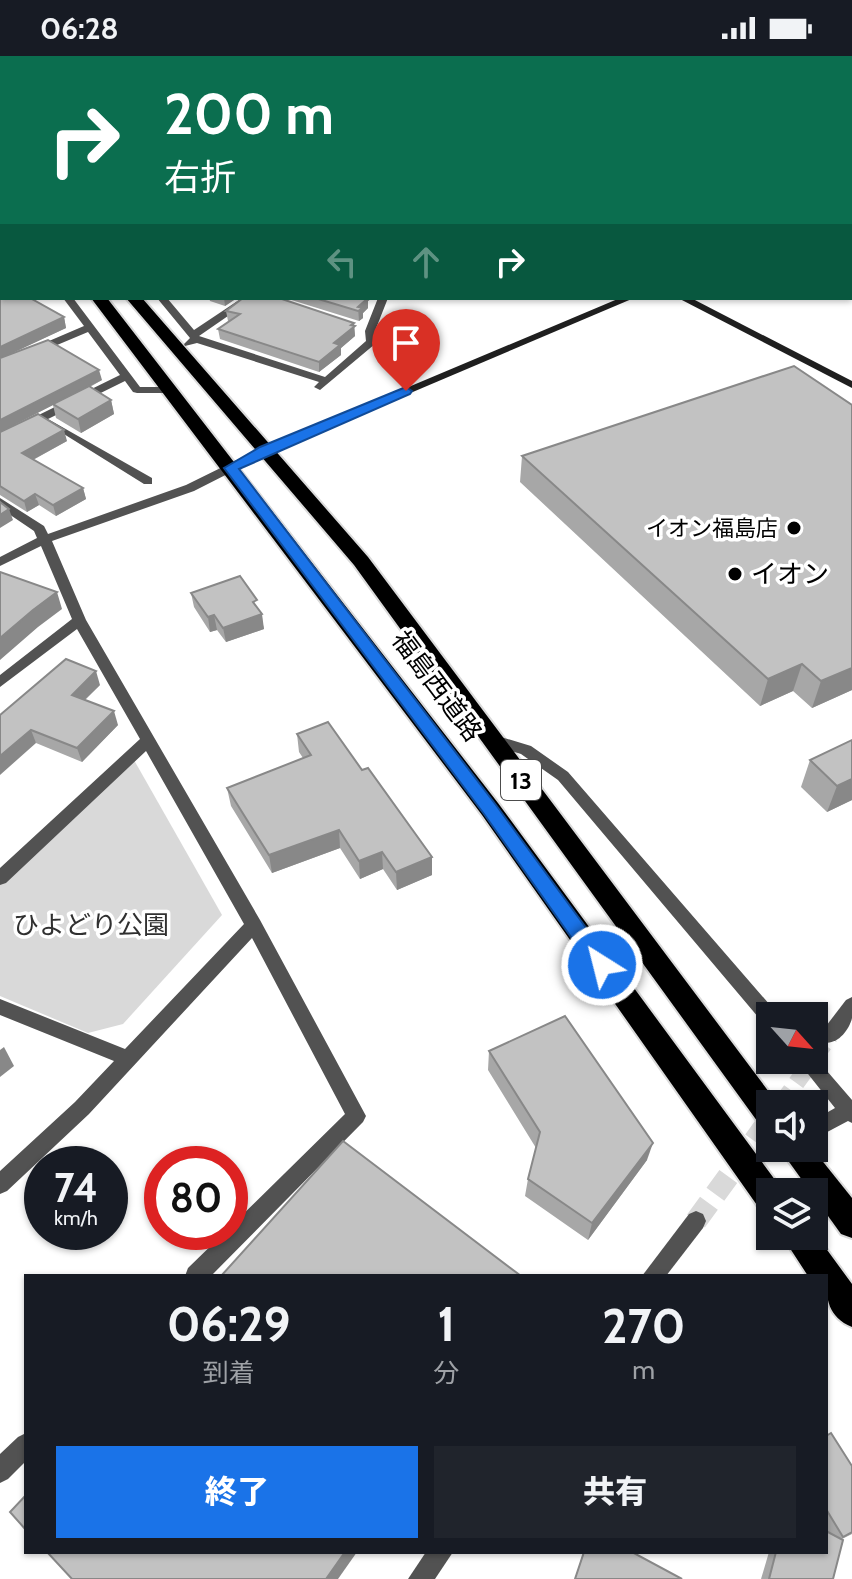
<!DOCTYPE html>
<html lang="ja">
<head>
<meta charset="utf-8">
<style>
	:root { --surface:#171b24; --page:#20242c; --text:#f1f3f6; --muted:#9ea1a6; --accent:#1a73e8 }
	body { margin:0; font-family:Cabin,"Noto Sans JP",sans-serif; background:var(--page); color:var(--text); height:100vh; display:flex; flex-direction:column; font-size:30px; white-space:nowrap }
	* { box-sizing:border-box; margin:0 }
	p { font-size:26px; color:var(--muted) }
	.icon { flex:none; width:44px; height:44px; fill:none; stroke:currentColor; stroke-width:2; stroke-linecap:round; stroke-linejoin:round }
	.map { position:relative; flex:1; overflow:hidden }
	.sheet { position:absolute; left:24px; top:1218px; width:804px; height:280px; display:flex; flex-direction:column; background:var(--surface); border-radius:0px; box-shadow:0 2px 6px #0004 }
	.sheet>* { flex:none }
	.hud { position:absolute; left:0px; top:0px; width:852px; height:244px; box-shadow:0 2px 6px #0004; background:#0b6e4f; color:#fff; overflow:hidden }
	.needle { width:52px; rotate:117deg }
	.controls { position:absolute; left:756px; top:946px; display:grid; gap:16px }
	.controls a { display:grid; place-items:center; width:72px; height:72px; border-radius:0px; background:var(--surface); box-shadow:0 2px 6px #0004; font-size:40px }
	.speed { position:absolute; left:24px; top:1090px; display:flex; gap:16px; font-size:40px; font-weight:700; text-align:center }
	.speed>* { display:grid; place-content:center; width:104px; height:104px; border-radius:50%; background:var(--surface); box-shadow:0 2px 6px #0004; line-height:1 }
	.speed small { font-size:20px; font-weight:400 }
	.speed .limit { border:12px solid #d22; background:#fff; color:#111 }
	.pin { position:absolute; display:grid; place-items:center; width:68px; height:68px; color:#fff; margin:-82px -34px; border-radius:50% 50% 50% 0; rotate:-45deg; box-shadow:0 0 8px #0007 }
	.pin .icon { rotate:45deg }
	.me { position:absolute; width:88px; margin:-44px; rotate:324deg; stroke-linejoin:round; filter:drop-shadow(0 0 6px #0008) }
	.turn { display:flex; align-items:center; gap:28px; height:168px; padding:0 32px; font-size:36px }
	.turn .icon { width:104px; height:104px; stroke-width:2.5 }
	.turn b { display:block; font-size:56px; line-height:68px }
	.lanes { display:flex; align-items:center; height:76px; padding:0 32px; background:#0003; justify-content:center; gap:40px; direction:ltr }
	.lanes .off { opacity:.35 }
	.eta { display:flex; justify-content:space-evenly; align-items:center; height:136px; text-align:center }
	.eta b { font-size:48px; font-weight:800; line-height:56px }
	.cta { display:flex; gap:16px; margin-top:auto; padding:16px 32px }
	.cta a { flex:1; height:92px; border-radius:0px; background:var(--accent); color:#fff; font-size:32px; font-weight:800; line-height:92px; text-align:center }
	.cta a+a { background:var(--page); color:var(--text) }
	.status { display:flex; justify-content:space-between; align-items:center; height:56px; padding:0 40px; background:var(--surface); direction:ltr }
	.status svg { height:22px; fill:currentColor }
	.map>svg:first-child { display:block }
	.green { fill:#d9d9d9 }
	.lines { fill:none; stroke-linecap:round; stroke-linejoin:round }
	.street-tunnel-far1 { stroke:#d9d9d9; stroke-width:17; stroke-dasharray:17 9; stroke-linecap:butt }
	.street-tunnel { stroke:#d9d9d9; stroke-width:22; stroke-dasharray:22 11; stroke-linecap:butt }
	.highway-casing { stroke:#dbdbdb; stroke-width:4 }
	.street { fill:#525252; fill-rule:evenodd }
	.secondary { fill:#1f1f1f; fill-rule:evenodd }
	.highway { fill:#000; fill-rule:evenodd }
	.wall { fill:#a7a7a7 }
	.shaded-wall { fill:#888 }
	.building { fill:#c2c2c2; stroke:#888; stroke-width:2 }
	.route { fill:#1a73e8; stroke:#114b97; stroke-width:2 }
	.poi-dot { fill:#000; stroke:#fff; stroke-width:3 }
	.labels { text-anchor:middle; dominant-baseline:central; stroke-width:7; stroke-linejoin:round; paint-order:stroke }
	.far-poi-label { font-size:22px; fill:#000; stroke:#fff; text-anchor:end }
	.shield { fill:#fff; stroke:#4c4c4c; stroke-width:2 }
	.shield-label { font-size:24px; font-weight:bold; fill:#000 }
	.poi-label { font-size:26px; fill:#000; stroke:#fff; text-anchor:start }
	.street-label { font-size:26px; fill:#000; stroke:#fff }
	.park-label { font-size:26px; fill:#303030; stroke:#fff }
</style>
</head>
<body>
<div class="status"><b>06:28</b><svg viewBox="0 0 49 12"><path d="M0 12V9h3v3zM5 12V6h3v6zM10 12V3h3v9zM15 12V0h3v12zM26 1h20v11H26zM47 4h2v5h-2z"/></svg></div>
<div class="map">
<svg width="852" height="1523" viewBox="0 0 852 1523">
	<rect width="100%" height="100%" fill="#fff"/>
	<polygon class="green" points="134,704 222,859 123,968 88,977 0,940 0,828"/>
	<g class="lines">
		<g class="street-tunnel-far1">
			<polyline points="814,1002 830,980"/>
			<polyline points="781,1048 813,1004"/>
		</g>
		<polyline class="street-tunnel" points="696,1165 770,1063"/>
		<defs>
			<g id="highway">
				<polygon points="0,70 2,71 2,80 0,79"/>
				<polygon points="0,110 2,111 2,121 0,120"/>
				<polygon points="91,242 107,242 498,747 781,1132 783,1136 770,1136 770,1157 759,1152 482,759"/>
				<polygon points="126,242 142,242 368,501 778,1048 770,1048 770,1073 760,1069 354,509"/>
				<polygon points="779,1092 812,1092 852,1142 852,1182 841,1178"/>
				<path d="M814 1176 852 1228V1271C828 1261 826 1243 826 1220H808L782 1180H814Z"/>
			</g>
		</defs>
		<use href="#highway" class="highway-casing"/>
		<g class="street">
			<polygon points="0,145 2,146 2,154 0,153"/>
			<polygon points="63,242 73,242 140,331 170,331 176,334 170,337 137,337 133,336 125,325 48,363 152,422 152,428 144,428 43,365 0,385 0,378 120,319 88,276 0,313 0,306 84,270"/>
			<polygon points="157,242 167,242 194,274 242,242 254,242 199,280 325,321 366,285 365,275 378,242 388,242 375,275 375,288 320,334 314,331 319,326 197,287 185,290 184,288 190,282"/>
			<polygon points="265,390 269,391 269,397 194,435 52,485 86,564 260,864 366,1060 363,1066 211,1220 185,1220 188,1212 225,1176 230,1176 230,1171 345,1058 252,882 89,1058 7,1135 0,1138 0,1115 75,1046 114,1005 0,959 0,943 125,993 244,868 146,695 6,827 0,829 0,812 140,683 77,573 0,631 0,619 72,563 41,490 0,510 0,501 37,482 34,475 0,452 0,442 44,470 48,478 186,429"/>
			<polygon points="491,678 531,690 568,716 776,956 778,960 770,960 770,970 764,968 558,724 521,698 486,687 483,683 486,679"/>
			<path d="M852 941C852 947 852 956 852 962 849 975 836 990 823 986L821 980 823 974 846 944Z"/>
			<polygon points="814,1000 852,1044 852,1067 848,1065 814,1083 814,1064 835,1052 797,1004 814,1004"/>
			<polygon points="696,1155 703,1158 706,1165 703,1172 666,1220 642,1220 689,1158"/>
			<polygon points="26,1377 26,1405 8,1423 0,1427 0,1398 18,1381"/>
			<polygon points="426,1496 453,1496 435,1523 408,1523"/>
		</g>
		<g class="secondary">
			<polygon points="620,242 634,242 269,397 265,398 259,394"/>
			<polygon points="678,242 691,242 852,325 852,332"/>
		</g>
		<use href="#highway" class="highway"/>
	</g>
	<g class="wall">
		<polygon points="12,0 42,0 37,2 18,2"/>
		<polygon points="852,147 852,170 850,169 850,149"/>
		<polygon points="0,200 2,242 64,261 66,272 7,299 102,324 90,331 111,344 114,358 81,377 56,362 53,349 14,369 67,385 33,404 83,432 86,443 56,460 39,449 27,456 0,439"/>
		<polygon points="209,242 237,242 225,250 210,245"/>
		<polygon points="285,242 372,242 368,245 368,252 363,257 363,262 359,265"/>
		<polygon points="226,255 354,270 355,280 341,292 341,299 319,316 220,283 218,273 229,265 228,265"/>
		<polygon points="852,349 852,634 812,652 793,635 760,650 520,426 522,400"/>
		<polygon points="191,537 259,554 264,573 226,586 217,574 210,576 194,551"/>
		<polygon points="100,629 85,644 118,669 82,706 36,687 0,659"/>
		<polygon points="297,678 432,819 397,834 383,813 360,823 340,792 272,817 231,750 227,732 303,702 299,696"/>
		<polygon points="810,704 852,744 827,756 801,731"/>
		<polygon points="489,995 647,1104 588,1184 525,1140 528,1123 536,1092 488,1014"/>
		<polygon points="826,1380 852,1478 842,1483 833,1523 761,1523 769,1496 826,1496 827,1475 826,1473"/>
	</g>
	<g class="shaded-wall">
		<polygon points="26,0 42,0 37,2 27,2"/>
		<polygon points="224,242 237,242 225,250"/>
		<polygon points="362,242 372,242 368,245 368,252 363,257 363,262 359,265 358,251"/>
		<polygon points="64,261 66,272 0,303 0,291"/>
		<polygon points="354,267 355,280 341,292 341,299 319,316 319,306 334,287"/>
		<polygon points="99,314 102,324 0,376 0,364"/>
		<polygon points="111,344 114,358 81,377 78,363"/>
		<polygon points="64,374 67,385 25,408 22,397"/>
		<polygon points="83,432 86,443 56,460 53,449"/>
		<polygon points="35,438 39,449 27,456 24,445"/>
		<polygon points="9,453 13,464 0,472 0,459"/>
		<polygon points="57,536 62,553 38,571 0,604 0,582 33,554"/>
		<polygon points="262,558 264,573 226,586 223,572"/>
		<polygon points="214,559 217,574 210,576 208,561"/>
		<polygon points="802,608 793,635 760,650 768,623"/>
		<polygon points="852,612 852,634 812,652 821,625"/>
		<polygon points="96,615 100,629 76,652 72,639"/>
		<polygon points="114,655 118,669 82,706 77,692"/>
		<polygon points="31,674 36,687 0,719 0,700"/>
		<polygon points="852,723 852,744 827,756 837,730"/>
		<polygon points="339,774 340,792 272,817 269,799"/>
		<polygon points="382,796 383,813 360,823 359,805"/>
		<polygon points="432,801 432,819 397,834 396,816"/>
		<polygon points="4,991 14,1010 0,1021 0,994"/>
		<polygon points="653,1087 647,1104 588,1184 592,1167"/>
		<polygon points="345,1496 357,1496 338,1523 326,1523"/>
	</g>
	<g class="building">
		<polygon points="197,0 852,0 852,40 850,40 850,2 564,2 559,0 556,2 193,2"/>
		<polygon points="850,48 852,48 852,100 850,99"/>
		<polygon points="1,199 2,219 0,220 0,200"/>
		<polygon points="0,225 2,226 2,242 30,242 64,261 0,291"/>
		<polygon points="243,242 279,242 354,267 351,269 355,270 334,287 340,289 319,306 218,273 240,258 226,255"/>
		<polygon points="315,242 368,242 358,251 363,252 358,255"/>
		<polygon points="48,284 99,314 0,364 0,302"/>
		<polygon points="794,310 852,349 852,612 821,625 802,608 768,623 522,400"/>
		<polygon points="89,330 111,344 78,363 53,348"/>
		<polygon points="38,358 64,374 22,397 83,432 53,449 35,438 24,445 0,430 0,376"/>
		<polygon points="0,446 9,453 0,459"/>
		<polygon points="0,516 57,536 33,554 0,582"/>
		<polygon points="240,520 257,544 253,546 262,558 223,572 214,559 208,561 191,537"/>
		<polygon points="66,603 96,615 72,639 114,655 77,692 31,674 0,700 0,659"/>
		<polygon points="328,666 362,714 368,712 432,801 396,816 382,796 359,805 339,774 269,799 227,732 311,699 297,678"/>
		<polygon points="852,684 852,723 837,730 810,704"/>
		<polygon points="565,960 653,1087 592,1167 528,1123 540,1076 489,995"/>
		<polygon points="343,1085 521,1220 221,1220"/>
		<polygon points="831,1377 852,1410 852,1476 843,1481 826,1453 826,1380"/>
		<polygon points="26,1439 26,1474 10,1456"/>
		<polygon points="826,1475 843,1484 833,1523 769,1523 776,1496 826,1496"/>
		<polygon points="47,1496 345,1496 326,1523 72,1523"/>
		<polygon points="584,1496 632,1496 682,1523 575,1523"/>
	</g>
	<polygon class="route" points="406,331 412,335 410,338 239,413 496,749 609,903 612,909 609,915 595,915 484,758 224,412 260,391"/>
	<g class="poi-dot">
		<circle cx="794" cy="472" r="8"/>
		<circle cx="735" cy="518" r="8"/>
	</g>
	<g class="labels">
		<g class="far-poi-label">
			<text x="778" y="472">イオン福島店</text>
		</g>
		<rect class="shield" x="501" y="704" width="40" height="40" rx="6"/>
		<g class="shield-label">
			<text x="521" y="724">13</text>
		</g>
		<g class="poi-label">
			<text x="751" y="518">イオン</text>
		</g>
		<g class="street-label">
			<text transform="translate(437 630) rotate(53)">福島西道路</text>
		</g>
		<g class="park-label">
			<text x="91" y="869">ひよどり公園</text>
		</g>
	</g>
</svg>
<div class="controls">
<a><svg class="needle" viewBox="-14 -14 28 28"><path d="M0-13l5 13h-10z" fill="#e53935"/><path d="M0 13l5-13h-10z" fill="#9ea1a6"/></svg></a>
<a><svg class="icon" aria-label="sound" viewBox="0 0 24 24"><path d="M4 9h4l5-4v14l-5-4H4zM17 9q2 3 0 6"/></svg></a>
<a><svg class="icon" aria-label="layers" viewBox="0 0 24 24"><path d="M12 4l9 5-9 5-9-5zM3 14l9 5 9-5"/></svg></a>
</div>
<div class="speed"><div>74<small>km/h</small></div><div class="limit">80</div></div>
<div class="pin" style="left:406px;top:335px;background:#d93025"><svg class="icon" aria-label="arrive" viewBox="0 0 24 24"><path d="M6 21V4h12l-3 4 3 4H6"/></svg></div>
<svg class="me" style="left:602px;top:909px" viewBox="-20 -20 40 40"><circle r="17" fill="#1a73e8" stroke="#fff" stroke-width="3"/><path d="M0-11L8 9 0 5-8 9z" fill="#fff"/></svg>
<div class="hud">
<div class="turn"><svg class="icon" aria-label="right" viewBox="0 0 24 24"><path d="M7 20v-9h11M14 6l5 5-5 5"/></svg><div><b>200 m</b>右折</div></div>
<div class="lanes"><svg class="icon off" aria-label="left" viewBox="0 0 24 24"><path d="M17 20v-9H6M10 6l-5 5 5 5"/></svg><svg class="icon off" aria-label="ahead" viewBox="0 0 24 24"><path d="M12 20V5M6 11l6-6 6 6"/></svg><svg class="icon" aria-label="right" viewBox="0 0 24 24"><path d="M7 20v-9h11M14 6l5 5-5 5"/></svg></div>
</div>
<section class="sheet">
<div class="eta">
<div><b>06:29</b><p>到着</p></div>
<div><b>1</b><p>分</p></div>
<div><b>270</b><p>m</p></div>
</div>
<div class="cta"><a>終了</a><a>共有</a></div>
</section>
</div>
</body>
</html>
